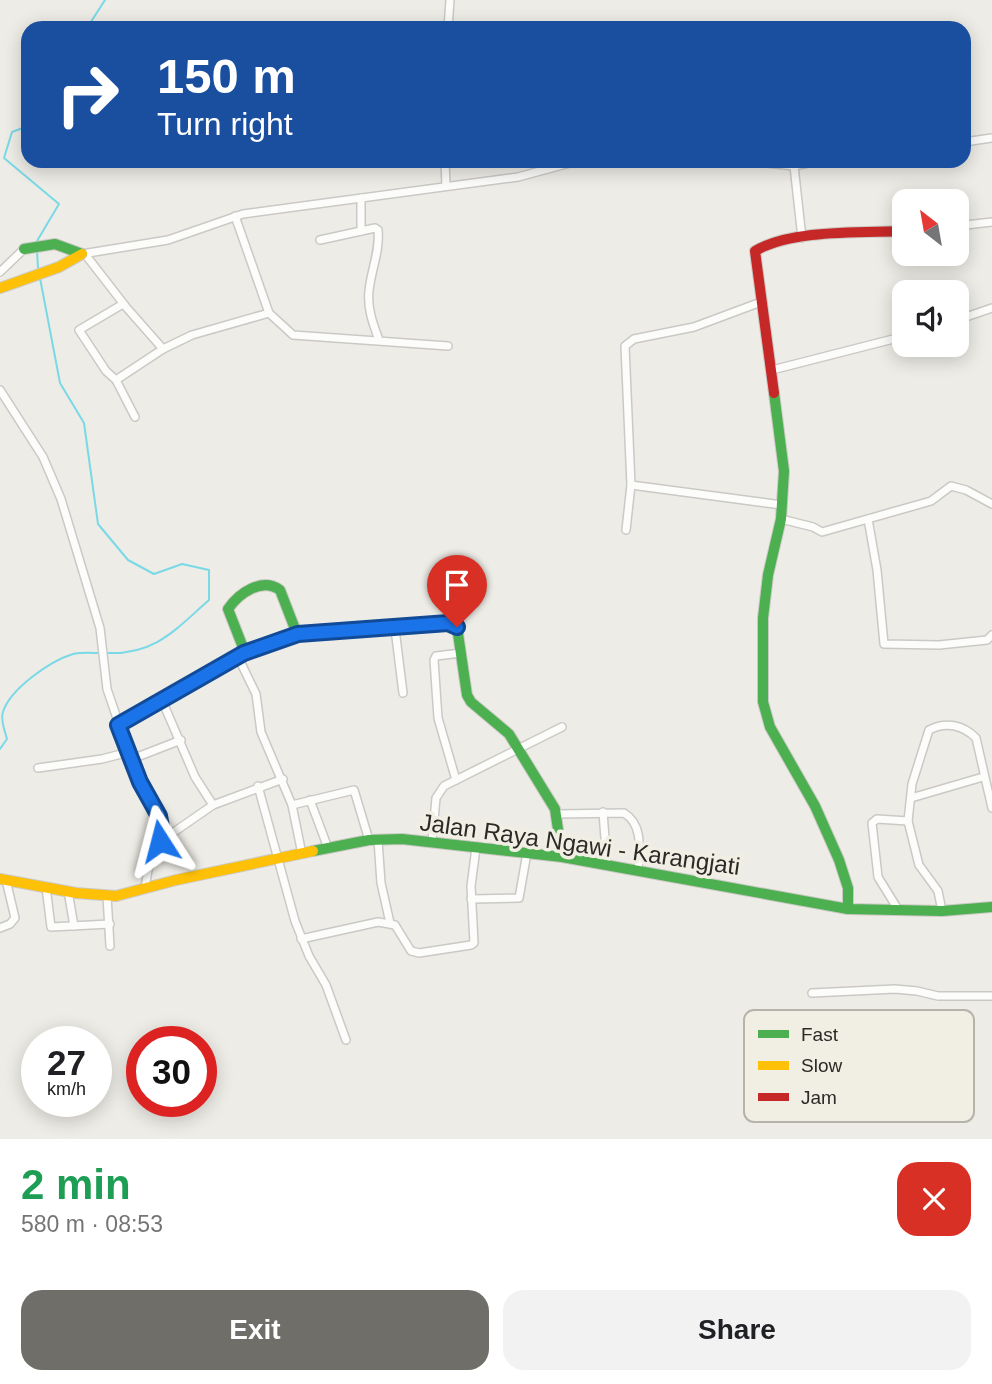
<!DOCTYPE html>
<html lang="en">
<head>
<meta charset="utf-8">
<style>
	:root { --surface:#fff; --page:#f2f2f2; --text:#202124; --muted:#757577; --accent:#6f6e69 }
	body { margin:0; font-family:Helvetica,sans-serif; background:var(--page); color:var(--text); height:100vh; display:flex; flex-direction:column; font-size:26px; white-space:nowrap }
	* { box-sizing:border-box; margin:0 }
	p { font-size:23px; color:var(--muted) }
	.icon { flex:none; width:38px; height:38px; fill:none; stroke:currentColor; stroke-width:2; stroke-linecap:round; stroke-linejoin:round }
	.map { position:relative; height:1139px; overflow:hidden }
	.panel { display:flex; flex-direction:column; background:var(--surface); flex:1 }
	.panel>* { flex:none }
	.guide { position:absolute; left:21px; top:21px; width:950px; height:147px; border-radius:21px; box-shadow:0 4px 18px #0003; background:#1a4fa0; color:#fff; overflow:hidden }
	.needle { width:46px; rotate:329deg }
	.fabs { position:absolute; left:892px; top:189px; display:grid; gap:14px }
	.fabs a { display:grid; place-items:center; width:77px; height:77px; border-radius:14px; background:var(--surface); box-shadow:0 4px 18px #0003; font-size:35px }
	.speed { position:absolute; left:21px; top:1026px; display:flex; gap:14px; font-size:35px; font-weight:700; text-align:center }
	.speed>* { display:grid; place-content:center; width:91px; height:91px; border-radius:50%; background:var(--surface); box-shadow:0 4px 18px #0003; line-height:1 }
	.speed small { font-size:18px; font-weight:400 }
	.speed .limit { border:10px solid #d22; background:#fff; color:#111 }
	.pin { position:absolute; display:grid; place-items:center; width:60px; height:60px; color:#fff; margin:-72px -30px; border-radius:50% 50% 50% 0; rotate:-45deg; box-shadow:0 0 7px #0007 }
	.pin .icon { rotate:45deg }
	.me { position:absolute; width:77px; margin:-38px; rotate:351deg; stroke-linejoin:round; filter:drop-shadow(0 0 5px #0008) }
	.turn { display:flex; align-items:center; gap:24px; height:147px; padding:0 21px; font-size:32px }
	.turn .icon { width:91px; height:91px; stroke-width:2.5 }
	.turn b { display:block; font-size:49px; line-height:60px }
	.round { display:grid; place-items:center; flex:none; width:74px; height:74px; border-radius:21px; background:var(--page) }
	.headline { display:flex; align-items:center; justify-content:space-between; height:119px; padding:0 21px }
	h1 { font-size:42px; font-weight:600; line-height:52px; color:#1e9e55 }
	.action { display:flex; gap:14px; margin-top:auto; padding:14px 21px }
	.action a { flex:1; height:80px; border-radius:21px; background:var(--accent); color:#fff; font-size:28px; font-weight:600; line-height:80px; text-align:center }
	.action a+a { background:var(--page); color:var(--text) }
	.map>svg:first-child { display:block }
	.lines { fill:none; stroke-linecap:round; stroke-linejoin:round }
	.stream { stroke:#79d9e6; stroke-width:2 }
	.street-casing { stroke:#cbc9c5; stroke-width:10 }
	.fast-casing { stroke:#cbc9c5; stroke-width:12 }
	.slow-casing { stroke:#cbc9c5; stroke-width:12 }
	.jam-casing { stroke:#cbc9c5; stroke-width:12 }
	.street { stroke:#fcfcfb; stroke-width:7 }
	.fast { stroke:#4caf50; stroke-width:10 }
	.slow { stroke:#ffc107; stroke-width:10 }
	.jam { stroke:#c62828; stroke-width:10 }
	.route-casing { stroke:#114b97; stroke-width:18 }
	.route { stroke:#1a73e8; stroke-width:12 }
	.labels { text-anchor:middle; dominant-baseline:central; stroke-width:7; stroke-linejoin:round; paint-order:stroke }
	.street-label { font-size:24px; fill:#2b2a26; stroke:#f1eee3 }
	.key { fill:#f1eee3; stroke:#b6b3aa; stroke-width:2 }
	.key-label { font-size:19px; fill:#2b2a26 }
</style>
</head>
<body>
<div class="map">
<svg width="992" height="1139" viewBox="0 0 992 1139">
	<rect width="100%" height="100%" fill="#eeece6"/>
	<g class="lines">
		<g class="stream">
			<polyline points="87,28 105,0"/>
			<polyline points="28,126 12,132 4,158 59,204 37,241"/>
			<polyline points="37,250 38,269"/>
			<path d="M40 278 60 383 84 423 98 524 128 560 154 574 182 564 209 570V600C175 630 155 655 106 653"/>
			<path d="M0 749 7 739C5 731 0 720 3 712 10 689 50 661 73 654 82 652 92 653 101 653"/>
		</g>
		<defs>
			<g id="street">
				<polyline points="448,28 450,0"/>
				<polyline points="964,142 992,138"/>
				<polyline points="445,161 446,186"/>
				<polyline points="749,161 794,166 817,161"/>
				<polyline points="794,166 802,238"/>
				<polyline points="361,198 361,231"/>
				<polyline points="235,216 269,313 293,335 448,346"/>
				<polyline points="957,226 992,222"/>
				<path d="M320 240 375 228 378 230C380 252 371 270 369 291 367 308 373 324 379 340"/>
				<polyline points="82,254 168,240 243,214 518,177 577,161"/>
				<polyline points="85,254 126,307 163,349"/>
				<polyline points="0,272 24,249"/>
				<polyline points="761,302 694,327 634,339 625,346 631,485 782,505"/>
				<polyline points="123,304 79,330 106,371 116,380 163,349 192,335 269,313"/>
				<polyline points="957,320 992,308"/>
				<polyline points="772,370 905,336"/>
				<polyline points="116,380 135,417"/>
				<polyline points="0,390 43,457 61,499 100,628 107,689 135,771 161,821 160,841 148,870 145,888"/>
				<polyline points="781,519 813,527 822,532 931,501 951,486 966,490 992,504"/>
				<polyline points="868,519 877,570 884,644 939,645 987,640 992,635"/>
				<polyline points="626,530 631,485"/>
				<polyline points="395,629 403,693"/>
				<polyline points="244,653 298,634"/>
				<polyline points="238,657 256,694 261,732 292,805 302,854"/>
				<polyline points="161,698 195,777 213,805"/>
				<polyline points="132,759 181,740"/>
				<polyline points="38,768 102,759 129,752"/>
				<polyline points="456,780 438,718 434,660 436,656 461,653"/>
				<polyline points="258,786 295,921 309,956 326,985 346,1040"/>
				<polyline points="911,798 983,777"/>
				<polyline points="310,800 328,848"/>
				<polyline points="292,805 354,790 369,840"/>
				<polyline points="603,812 607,865"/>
				<path d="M557 814 624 813C644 825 639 851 638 871"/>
				<polyline points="378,840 381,883 390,923"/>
				<polyline points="161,841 213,805 283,779"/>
				<polyline points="432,841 436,798 444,786 562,727"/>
				<polyline points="46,887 51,927 110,924"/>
				<polyline points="68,891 74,926"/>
				<polyline points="107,896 110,946"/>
				<polyline points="471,899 519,898 527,853"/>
				<polyline points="899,911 878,877 872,823 877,819 908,821"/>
				<path d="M942 911 938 891 919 865 908 821 912 784 929 730C946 721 963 725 976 738L992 808"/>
				<polyline points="0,928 10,924 15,918 6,880"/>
				<polyline points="301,939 378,922 395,925 411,951 419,953 471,945 474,943 471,886 476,848"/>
				<polyline points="812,993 895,989 917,991 938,996 992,996"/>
			</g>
			<g id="fast">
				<polyline points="24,249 55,244 82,254"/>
				<polyline points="774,393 784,471 781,519 768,575 763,618 763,702 770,727 815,806 839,860 848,888 848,909"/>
				<path d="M118 725 243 654 244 650 228 609C239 593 262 577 280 590L297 634 454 624 457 627 467 695 471 702 509 734 555 809 562 857"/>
				<polyline points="313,851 369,840 402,839 562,857 848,909 942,911 992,907"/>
			</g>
			<g id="slow">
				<polyline points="0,288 59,267 82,254"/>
				<polyline points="0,879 76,893 116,896 176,880 313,851"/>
			</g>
			<path id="jam" d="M774 393 755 251C792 229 862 233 905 231"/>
		</defs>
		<use href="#street" class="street-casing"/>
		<use href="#fast" class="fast-casing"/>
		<use href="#slow" class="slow-casing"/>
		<use href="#jam" class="jam-casing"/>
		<use href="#street" class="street"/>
		<use href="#fast" class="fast"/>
		<use href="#slow" class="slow"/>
		<use href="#jam" class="jam"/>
	</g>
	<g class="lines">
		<defs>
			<polyline id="route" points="160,841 162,832 159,816 140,782 118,725 244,653 298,634 448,623 457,627"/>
		</defs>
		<use href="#route" class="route-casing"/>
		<use href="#route" class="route"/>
	</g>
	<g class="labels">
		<g class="street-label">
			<text transform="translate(580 844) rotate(8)">Jalan Raya Ngawi - Karangjati</text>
		</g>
	</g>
	<rect x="744" y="1010" width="230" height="112" rx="10" class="key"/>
	<rect x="758" y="1030" width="31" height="8" fill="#4caf50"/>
	<rect x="758" y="1061" width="31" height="9" fill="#ffc107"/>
	<rect x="758" y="1093" width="31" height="8" fill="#c62828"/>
	<g class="key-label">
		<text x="801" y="1041">Fast</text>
		<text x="801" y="1072">Slow</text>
		<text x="801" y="1104">Jam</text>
	</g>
</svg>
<div class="fabs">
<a><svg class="needle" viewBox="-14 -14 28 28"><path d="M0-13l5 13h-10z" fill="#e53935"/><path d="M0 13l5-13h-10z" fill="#757577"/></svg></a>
<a><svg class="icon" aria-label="sound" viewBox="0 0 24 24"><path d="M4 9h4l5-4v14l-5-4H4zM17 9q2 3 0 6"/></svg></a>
</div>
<div class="speed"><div>27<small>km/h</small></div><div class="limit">30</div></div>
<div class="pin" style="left:457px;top:627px;background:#d93025"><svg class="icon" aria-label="arrive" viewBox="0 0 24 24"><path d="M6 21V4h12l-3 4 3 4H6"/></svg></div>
<svg class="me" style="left:160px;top:841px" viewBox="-20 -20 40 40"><path d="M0-17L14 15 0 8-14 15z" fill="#1a73e8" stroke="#fff" stroke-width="4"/></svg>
<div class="guide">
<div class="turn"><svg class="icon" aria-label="right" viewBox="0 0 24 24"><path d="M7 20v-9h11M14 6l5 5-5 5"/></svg><div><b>150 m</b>Turn right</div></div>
</div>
</div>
<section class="panel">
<div class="headline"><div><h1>2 min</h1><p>580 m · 08:53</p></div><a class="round" style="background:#d93025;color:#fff"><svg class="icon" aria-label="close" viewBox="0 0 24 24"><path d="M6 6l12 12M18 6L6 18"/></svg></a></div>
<div class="action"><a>Exit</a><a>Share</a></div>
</section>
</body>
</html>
